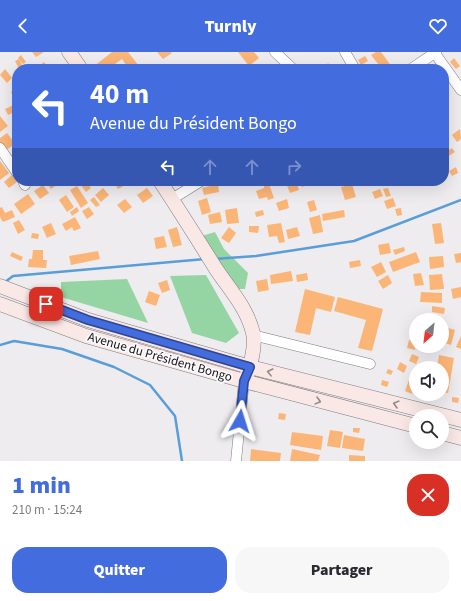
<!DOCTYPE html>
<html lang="fr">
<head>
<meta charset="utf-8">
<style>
	:root { --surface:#fff; --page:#f7f7f7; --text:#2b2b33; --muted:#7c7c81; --accent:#436cde }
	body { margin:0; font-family:"Source Sans 3",sans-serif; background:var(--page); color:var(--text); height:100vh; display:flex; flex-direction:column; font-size:15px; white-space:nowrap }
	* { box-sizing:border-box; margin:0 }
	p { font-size:13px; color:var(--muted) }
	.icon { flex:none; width:22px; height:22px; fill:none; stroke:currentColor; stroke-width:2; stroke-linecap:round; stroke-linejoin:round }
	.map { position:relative; height:409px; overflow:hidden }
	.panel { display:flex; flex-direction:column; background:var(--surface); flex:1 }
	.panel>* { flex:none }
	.guide { position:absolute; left:12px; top:12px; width:437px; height:122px; border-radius:16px; box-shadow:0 4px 16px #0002; background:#436cde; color:#fff; overflow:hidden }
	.needle { width:26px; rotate:208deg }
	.buttons { position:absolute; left:409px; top:261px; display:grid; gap:8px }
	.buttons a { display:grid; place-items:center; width:40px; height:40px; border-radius:50%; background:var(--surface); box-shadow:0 4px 16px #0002; font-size:20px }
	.pin { position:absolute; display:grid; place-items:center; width:34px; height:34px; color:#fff; margin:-17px; border-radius:8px; box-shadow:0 2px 6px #0006 }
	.me { position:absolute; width:44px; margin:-22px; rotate:6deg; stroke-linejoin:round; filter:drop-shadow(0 0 3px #0008) }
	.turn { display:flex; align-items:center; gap:14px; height:84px; padding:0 12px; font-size:18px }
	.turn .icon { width:52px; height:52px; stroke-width:2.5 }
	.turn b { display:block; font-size:28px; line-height:34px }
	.lanes { display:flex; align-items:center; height:38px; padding:0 12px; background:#0003; justify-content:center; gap:20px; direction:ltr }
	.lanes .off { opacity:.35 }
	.round { display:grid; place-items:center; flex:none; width:42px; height:42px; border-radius:16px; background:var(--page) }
	.overview { display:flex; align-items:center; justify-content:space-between; height:68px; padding:0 12px }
	h1 { font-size:24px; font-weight:800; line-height:30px; color:var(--accent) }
	.action { display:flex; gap:8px; margin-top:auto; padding:8px 12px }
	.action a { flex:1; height:46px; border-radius:16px; background:var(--accent); color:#fff; font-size:16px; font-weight:800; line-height:46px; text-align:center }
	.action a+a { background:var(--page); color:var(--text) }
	header { display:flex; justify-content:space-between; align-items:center; height:52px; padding:0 12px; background:var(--accent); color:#fff; font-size:18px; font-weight:800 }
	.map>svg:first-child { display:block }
	.green { fill:#95d4a3 }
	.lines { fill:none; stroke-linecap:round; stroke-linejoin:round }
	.stream { stroke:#599dd9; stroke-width:2.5 }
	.building { fill:#fbb577 }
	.street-casing { stroke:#7d7b7e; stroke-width:11 }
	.secondary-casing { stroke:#7d7b7e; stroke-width:15 }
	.street { stroke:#fff; stroke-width:10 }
	.secondary { stroke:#fae8e6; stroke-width:14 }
	.oneway { stroke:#928888 }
	.route-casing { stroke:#2c4690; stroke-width:10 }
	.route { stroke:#436cde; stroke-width:7 }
	.labels { text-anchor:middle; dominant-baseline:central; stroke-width:3.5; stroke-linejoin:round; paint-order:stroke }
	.street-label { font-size:13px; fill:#141314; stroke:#fbf9fc }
</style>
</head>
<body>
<header><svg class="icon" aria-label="back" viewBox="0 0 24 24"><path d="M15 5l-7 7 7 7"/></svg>Turnly<svg class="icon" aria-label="heart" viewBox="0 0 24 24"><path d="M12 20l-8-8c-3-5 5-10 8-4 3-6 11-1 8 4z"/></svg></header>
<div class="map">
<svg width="461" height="409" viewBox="0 0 461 409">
	<rect width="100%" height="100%" fill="#eeecef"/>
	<g class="green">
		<polygon points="215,180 224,197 248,221 245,237 235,237 202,184"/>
		<polygon points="206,223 239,281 226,291 192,281 170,224"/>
		<polygon points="127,227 148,271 61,245 61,230"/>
	</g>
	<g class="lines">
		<g class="stream">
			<polyline points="214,207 256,204 354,189 461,148"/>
			<polyline points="5,230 13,224 205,207"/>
			<polyline points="0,293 14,289 62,297 114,315 150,333 175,364 182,409"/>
		</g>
	</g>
	<g class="building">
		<polygon points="32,0 44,0 36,5"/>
		<polygon points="112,0 128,0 139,14 135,17 129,17 122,7 108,17 94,17 93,15"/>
		<polygon points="157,0 171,0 172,1 163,7"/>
		<polygon points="238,0 254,0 259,6 249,14"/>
		<polygon points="376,0 381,0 392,15 390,17 382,17 371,3"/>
		<polygon points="21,3 26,10 23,12 18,6"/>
		<polygon points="365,4 368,9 361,13 358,8"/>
		<polygon points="454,6 460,14 456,17 450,10"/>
		<polygon points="19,7 24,17 19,17 15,9"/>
		<polygon points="44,10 49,16 35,17 38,15"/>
		<polygon points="328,11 334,17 323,17"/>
		<polygon points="5,17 12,26 7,31 0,23"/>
		<polygon points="17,36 17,44 14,46 11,40"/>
		<polygon points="16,52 17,59 8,63 5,57"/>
		<polygon points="0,64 8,74 0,80"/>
		<polygon points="460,77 461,87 457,90 452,83"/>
		<polygon points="7,81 15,92 6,98 0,90 0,86"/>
		<polygon points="452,96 455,100 444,107 444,101"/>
		<polygon points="0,109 9,121 0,128"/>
		<polygon points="456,115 458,121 452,124 449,119"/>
		<polygon points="12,123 17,130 9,136 4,130"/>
		<polygon points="45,129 62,129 51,137"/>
		<polygon points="78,129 86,129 91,136 86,140"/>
		<polygon points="115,129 125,129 127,132 118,137 114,130"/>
		<polygon points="289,129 296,129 299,138 290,141 286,131 289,130"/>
		<polygon points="300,129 311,129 312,131 302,135"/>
		<polygon points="218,132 219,140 204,143 202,136"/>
		<polygon points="269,132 274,146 268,148 267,145 259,147 256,139 264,136 264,133"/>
		<polygon points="352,132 356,145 345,148 341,135"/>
		<polygon points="43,133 49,141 40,147 34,139"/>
		<polygon points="77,134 88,151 81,156 70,138"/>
		<polygon points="103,136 109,143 101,150 95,143"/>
		<polygon points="147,136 153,144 143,151 137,143"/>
		<polygon points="388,136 391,144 386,145 383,137"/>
		<polygon points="380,137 383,144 375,147 372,140"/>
		<polygon points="28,142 35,152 21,162 14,152"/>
		<polygon points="66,143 74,155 67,160 59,148"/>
		<polygon points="94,145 100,153 96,155 90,148"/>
		<polygon points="207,146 211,160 202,163 198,149"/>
		<polygon points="393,146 396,154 387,157 384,149"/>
		<polygon points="125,147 132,155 124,161 117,153"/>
		<polygon points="287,147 289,156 279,159 276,151"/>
		<polygon points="314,148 317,158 310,160 307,150"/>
		<polygon points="2,155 5,161 12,158 15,165 3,170 0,165 0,156"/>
		<polygon points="77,155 79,159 72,164 70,160"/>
		<polygon points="89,155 94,162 87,167 82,159"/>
		<polygon points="237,156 239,171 227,172 225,158"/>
		<polygon points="401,156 402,163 397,164 395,157"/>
		<polygon points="263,158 264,163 256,165 255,160"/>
		<polygon points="344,158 345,165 323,169 322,162"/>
		<polygon points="220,160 222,170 210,172 208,163"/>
		<polygon points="320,163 323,180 313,182 309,166"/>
		<polygon points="75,165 81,176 74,179 72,175 66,179 62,172"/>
		<polygon points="19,168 25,178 18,182 13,171"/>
		<polygon points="51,171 56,182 47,186 42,175"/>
		<polygon points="281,171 285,190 279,191 277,184 269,185 267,173"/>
		<polygon points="441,171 444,191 435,192 432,172"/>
		<polygon points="249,174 259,174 258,181 249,180"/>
		<polygon points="177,175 182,193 173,195 168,178"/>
		<polygon points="229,175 236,181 229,191 221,186"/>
		<polygon points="297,175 300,184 288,187 286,178"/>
		<polygon points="32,181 39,182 38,187 31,186"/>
		<polygon points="164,184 167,195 156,197 154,186"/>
		<polygon points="389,191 391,201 380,203 378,193"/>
		<polygon points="404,195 405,199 395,203 393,198"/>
		<polygon points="33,198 43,198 43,208 47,208 46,216 28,215 29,207 32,207"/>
		<polygon points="98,199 100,207 71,213 69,204"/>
		<polygon points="12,200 23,205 21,209 10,204"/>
		<polygon points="416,200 420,210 393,220 389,210"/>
		<polygon points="461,201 461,210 456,211 454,202"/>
		<polygon points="443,204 444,215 430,217 429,205"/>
		<polygon points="360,208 361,214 350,216 349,210"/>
		<polygon points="381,210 386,220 377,225 371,215"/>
		<polygon points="291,219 293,229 271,232 270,223"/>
		<polygon points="307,221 308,228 297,230 296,223"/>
		<polygon points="421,221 424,233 415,234 413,222"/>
		<polygon points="442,222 444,237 430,238 429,223"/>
		<polygon points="388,223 392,231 383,237 378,229"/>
		<polygon points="267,227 269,238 258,240 256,229"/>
		<polygon points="167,228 170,238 162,241 158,231"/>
		<polygon points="461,235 461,245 453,247 451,237"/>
		<polygon points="305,237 335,245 331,260 316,256 310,283 295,280"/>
		<polygon points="149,239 160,243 156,254 145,250"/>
		<polygon points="421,240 442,241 442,251 420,250"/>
		<polygon points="338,245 383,257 372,299 358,296 366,268 334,259"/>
		<polygon points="432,254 445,256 444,262 432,260"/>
		<polygon points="445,275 455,278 451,293 442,290"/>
		<polygon points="461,284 461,297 456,295"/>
		<polygon points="409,288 416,290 415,298 407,296"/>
		<polygon points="412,302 419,305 416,312 409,309"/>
		<polygon points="439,303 454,306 448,341 442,340 442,316 437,316"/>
		<polygon points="400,310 407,314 404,321 397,317"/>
		<polygon points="388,317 393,319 391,323 386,321"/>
		<polygon points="382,328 389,330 387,335 381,333"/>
		<polygon points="409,328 416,331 412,342 405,339"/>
		<polygon points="452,345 459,346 458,351 452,350"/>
		<polygon points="279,361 286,362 285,368 278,367"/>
		<polygon points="353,376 360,376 359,381 353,380"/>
		<polygon points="330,378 343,380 340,396 327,394"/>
		<polygon points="292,380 323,384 321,398 290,393"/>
		<polygon points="344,383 365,387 363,399 342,396"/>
		<polygon points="251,397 281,401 280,409 250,409"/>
		<polygon points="292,397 320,403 318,409 290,409"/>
		<polygon points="349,403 365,404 365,409 349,409"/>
	</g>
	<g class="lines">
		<defs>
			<g id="street">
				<polyline points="275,0 293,17"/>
				<polyline points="345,0 355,17"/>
				<polyline points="434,0 461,38"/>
				<polyline points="411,17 436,0"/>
				<polyline points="0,96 17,121"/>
				<polyline points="23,129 25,133"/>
				<polyline points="172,147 201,129"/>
				<polyline points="253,283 370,312"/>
				<polyline points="236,409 244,329"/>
			</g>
			<g id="secondary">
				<polyline points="69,0 81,17"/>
				<path d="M160 129C179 158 198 188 216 217 230 238 247 256 253 281 256 294 251 311 247 323"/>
				<polyline points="0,234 88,268 250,315 461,368"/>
				<polyline points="0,252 86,284 244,329 416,374"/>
				<polyline points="442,381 461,386"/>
			</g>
		</defs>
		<use href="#street" class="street-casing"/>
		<use href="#secondary" class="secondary-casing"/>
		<use href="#street" class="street"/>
		<use href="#secondary" class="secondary"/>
	</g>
	<defs><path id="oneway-chevron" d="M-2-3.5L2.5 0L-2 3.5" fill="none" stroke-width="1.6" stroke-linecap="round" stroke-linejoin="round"/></defs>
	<g class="oneway">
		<use href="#oneway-chevron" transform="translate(270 320) rotate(-166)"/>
		<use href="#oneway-chevron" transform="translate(318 349) rotate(15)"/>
		<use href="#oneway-chevron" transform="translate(396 352) rotate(-165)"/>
	</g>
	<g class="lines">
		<defs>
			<polyline id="route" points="46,252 88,268 250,315 244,329 240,369"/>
		</defs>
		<use href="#route" class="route-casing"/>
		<use href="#route" class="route"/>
	</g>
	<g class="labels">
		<g class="street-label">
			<text transform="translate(160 305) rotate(16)">Avenue du Président Bongo</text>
		</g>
	</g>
</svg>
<div class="buttons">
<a><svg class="needle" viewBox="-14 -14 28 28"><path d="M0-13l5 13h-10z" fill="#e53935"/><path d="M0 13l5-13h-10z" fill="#7c7c81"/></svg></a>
<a><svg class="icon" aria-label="sound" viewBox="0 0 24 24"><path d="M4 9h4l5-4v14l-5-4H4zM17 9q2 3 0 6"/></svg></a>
<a><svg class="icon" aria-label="search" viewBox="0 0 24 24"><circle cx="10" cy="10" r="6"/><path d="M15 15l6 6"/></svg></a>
</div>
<div class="pin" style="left:46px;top:252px;background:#d93025"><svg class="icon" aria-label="arrive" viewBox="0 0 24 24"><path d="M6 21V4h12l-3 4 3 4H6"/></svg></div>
<svg class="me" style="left:240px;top:369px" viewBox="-20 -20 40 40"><path d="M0-17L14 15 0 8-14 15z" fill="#436cde" stroke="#fff" stroke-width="4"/></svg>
<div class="guide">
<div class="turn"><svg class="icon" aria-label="left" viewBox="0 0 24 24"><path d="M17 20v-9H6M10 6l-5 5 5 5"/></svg><div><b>40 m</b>Avenue du Président Bongo</div></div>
<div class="lanes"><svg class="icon" aria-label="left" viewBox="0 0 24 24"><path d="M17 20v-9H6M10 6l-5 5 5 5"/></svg><svg class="icon off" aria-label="ahead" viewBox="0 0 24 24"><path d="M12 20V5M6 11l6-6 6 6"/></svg><svg class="icon off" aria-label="ahead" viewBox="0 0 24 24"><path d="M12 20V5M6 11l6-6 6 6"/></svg><svg class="icon off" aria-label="right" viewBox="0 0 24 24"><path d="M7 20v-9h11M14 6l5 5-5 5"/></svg></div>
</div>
</div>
<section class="panel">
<div class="overview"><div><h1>1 min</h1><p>210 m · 15:24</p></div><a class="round" style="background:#d93025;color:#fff"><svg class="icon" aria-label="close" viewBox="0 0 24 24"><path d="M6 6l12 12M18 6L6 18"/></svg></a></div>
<div class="action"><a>Quitter</a><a>Partager</a></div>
</section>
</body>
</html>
